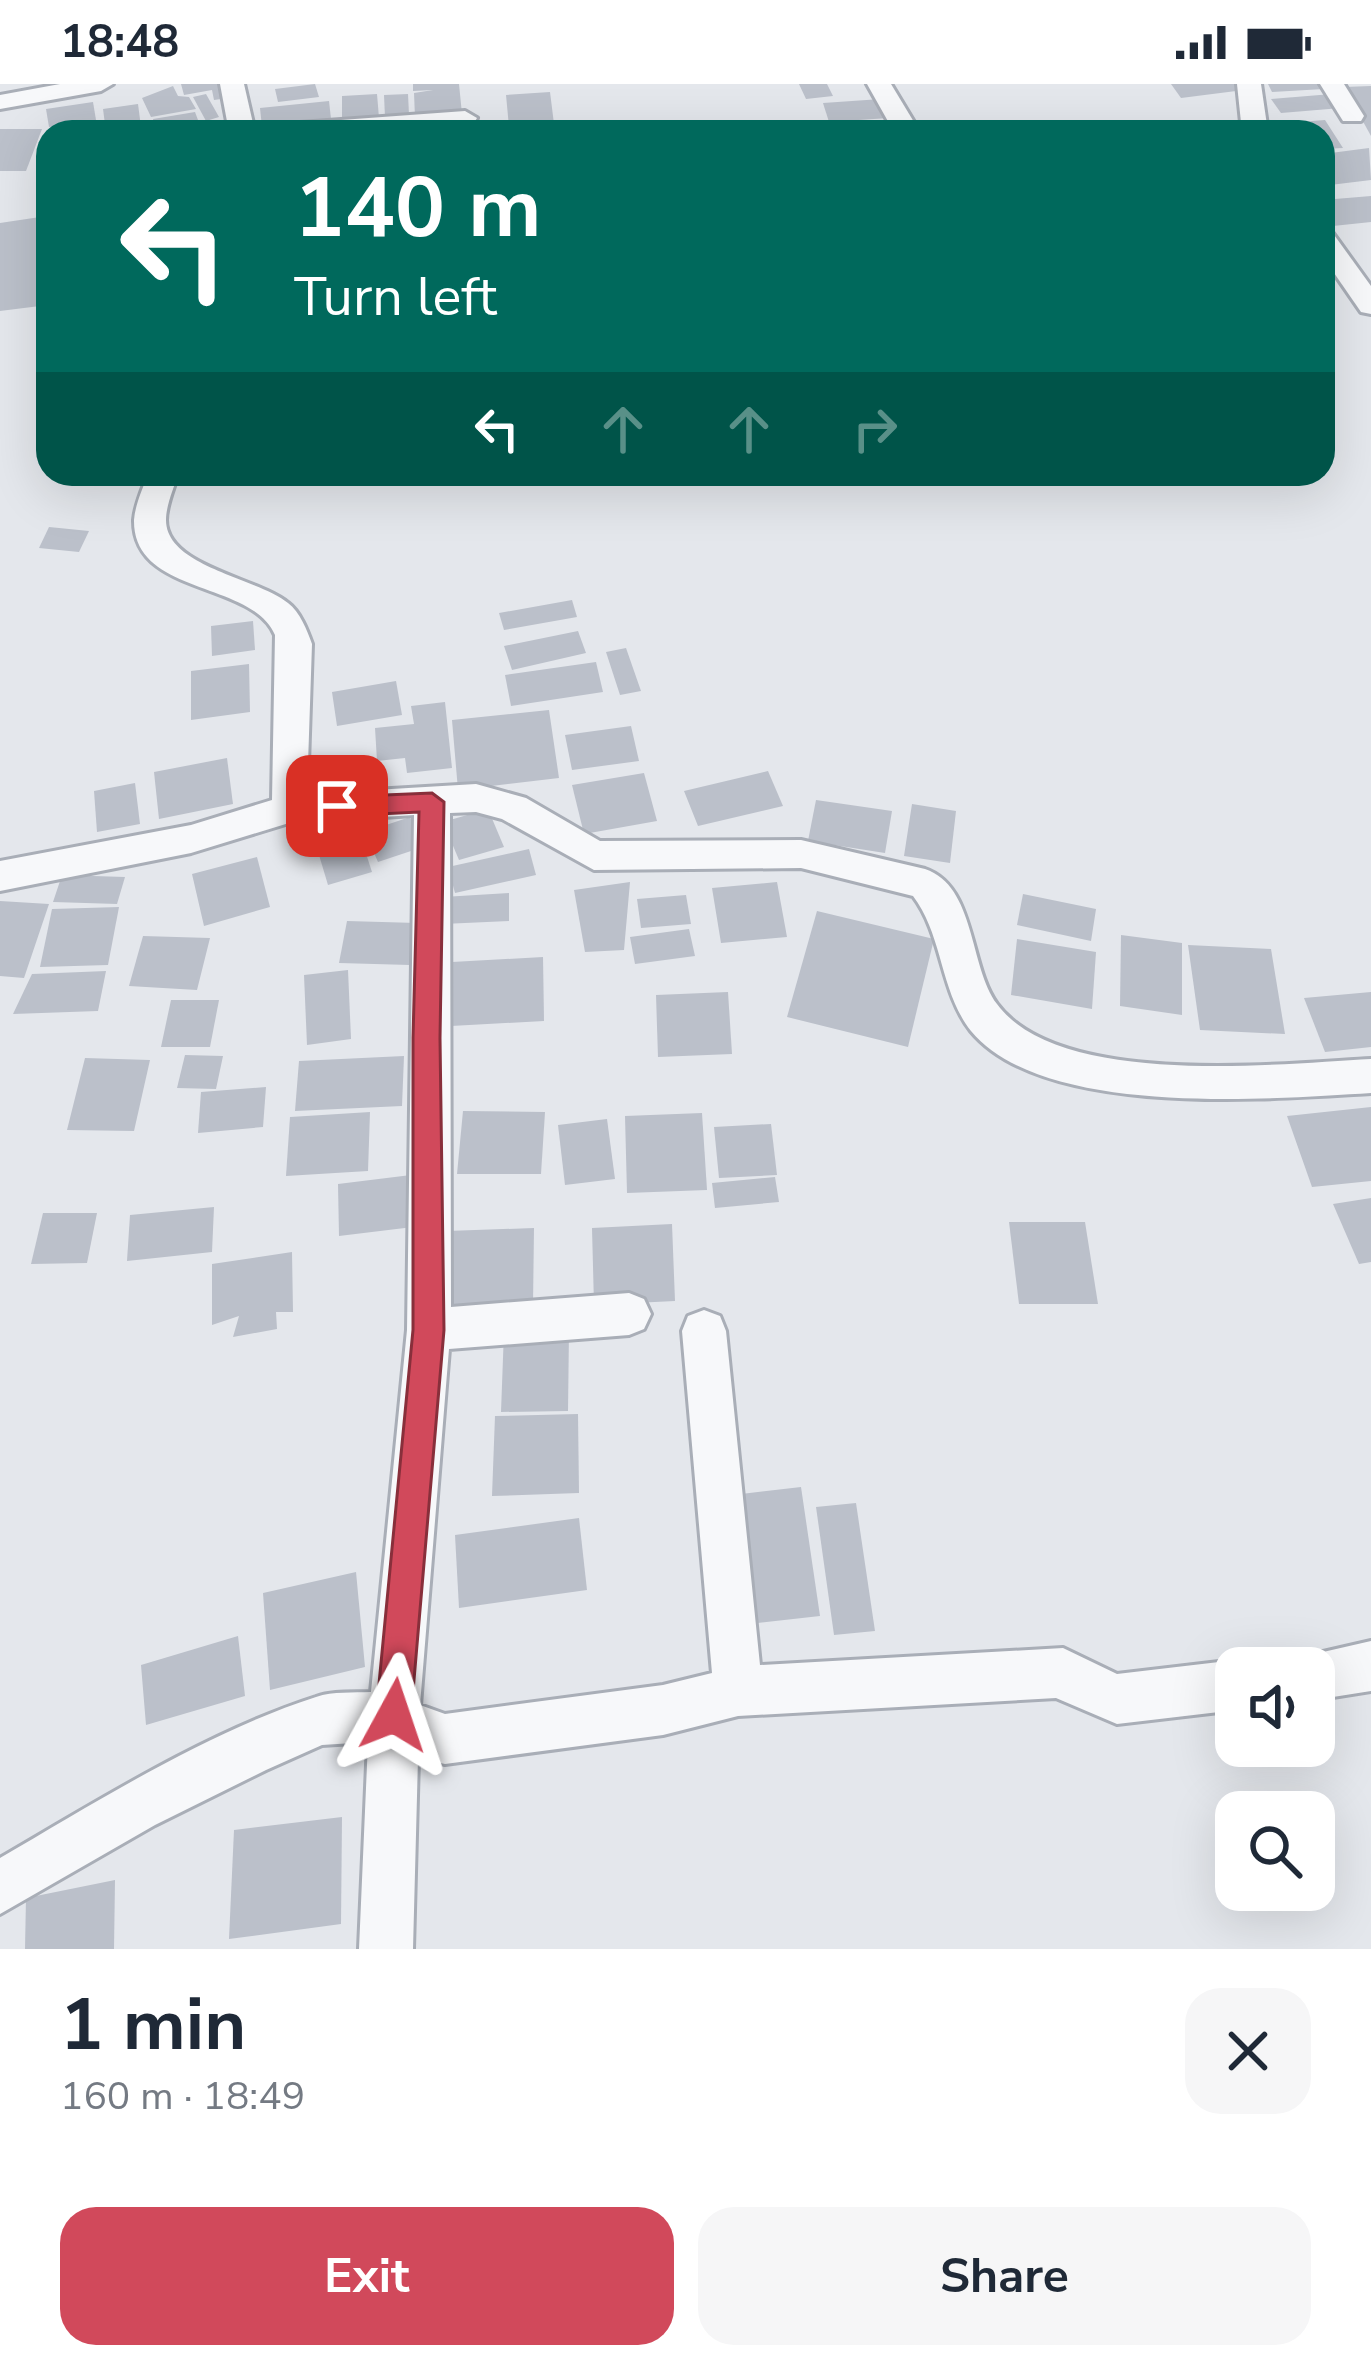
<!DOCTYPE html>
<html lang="en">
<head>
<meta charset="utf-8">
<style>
	:root { --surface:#fff; --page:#f6f6f7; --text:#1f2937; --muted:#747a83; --accent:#d1495b }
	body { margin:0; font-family:"Nunito Sans",sans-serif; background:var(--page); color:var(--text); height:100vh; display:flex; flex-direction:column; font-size:45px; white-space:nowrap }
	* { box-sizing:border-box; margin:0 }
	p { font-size:39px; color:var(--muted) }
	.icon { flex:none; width:66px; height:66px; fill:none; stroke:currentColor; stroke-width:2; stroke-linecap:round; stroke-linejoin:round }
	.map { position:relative; height:1865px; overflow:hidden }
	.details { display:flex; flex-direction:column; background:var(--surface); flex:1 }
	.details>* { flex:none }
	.guide { position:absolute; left:36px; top:36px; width:1299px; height:366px; border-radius:36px; box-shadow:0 12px 48px #0002; background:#00695c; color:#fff; overflow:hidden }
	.buttons { position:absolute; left:1215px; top:1563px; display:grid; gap:24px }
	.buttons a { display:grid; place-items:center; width:120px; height:120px; border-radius:24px; background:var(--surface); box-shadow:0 12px 48px #0002; font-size:60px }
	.pin { position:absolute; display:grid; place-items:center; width:102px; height:102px; color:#fff; margin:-51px; border-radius:24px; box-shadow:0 6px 18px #0006 }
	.me { position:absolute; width:132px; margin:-66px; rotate:5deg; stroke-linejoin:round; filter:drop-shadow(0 0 9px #0008) }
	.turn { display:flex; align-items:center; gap:42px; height:252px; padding:0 60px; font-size:54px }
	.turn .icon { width:156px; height:156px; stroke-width:2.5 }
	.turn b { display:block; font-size:84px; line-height:102px }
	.lanes { display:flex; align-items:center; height:114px; padding:0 60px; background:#0003; justify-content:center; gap:60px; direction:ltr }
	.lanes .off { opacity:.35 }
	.round { display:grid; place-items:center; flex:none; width:126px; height:126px; border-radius:36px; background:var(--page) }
	.overview { display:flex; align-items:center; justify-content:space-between; height:204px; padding:0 60px }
	h1 { font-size:72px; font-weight:700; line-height:90px }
	.action { display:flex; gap:24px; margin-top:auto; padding:24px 60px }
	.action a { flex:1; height:138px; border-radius:36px; background:var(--accent); color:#fff; font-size:48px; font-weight:700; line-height:138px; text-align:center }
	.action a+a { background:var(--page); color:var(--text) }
	.status { display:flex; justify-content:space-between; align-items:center; height:84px; padding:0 60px; background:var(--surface); direction:ltr }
	.status svg { height:33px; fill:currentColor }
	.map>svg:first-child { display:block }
	.building { fill:#bbc0ca }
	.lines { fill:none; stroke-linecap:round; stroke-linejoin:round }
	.minor-casing { stroke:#a9aeb7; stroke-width:6 }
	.minor { fill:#f7f8fa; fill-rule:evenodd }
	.route { fill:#d1495b; stroke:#882f3b; stroke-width:3 }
</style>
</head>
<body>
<div class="status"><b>18:48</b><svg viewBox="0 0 49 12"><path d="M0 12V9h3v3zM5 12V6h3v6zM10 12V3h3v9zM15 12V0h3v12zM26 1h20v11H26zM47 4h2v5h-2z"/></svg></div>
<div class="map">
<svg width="1371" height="1865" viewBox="0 0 1371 1865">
	<rect width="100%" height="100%" fill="#e4e7ec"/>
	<g class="building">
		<polygon points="181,0 221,0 228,14 214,16 212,6 184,11"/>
		<polygon points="315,0 319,13 278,18 275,5"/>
		<polygon points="413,0 459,0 462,30 415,33 414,9 433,6 413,7"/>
		<polygon points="799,0 827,0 833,12 806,15"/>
		<polygon points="1171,0 1239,0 1244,6 1181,14"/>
		<polygon points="1268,0 1321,0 1324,5 1272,8"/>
		<polygon points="173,2 178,12 189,13 196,25 151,33 142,14"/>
		<polygon points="1371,2 1371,52 1344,3"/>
		<polygon points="550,8 554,40 509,43 506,11"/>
		<polygon points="206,10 219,33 206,37 193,13"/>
		<polygon points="377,10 379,34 342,37 342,12"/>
		<polygon points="408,10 409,31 385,33 384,11"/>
		<polygon points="1332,10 1341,24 1281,29 1271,15"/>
		<polygon points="881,15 889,34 829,38 823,19"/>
		<polygon points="329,17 331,35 262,43 260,24"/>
		<polygon points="93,18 96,36 49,43 46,25"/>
		<polygon points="138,20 141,43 147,42 148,48 106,48 103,25"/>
		<polygon points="195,28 198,36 155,43 153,35"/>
		<polygon points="1325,36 1343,64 1323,65 1323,48 1278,48 1273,40"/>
		<polygon points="0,45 42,45 26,87 0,87"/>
		<polygon points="1369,64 1371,96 1330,101 1323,92 1323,70"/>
		<polygon points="1371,112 1371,138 1333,142 1323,126 1323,116"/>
		<polygon points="40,133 40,222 0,227 0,139"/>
		<polygon points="49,443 89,447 79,468 39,464"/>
		<polygon points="572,516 577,533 504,546 499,529"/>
		<polygon points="253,537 255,566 212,572 211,542"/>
		<polygon points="578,547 586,569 512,586 504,562"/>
		<polygon points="626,564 641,607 620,611 606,568"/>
		<polygon points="596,578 603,608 511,622 505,591"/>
		<polygon points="249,580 250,628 191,636 191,587"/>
		<polygon points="396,597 402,631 337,642 332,608"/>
		<polygon points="445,618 452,684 407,689 405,674 377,677 375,644 414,640 411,622"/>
		<polygon points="549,626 559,694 458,706 452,636"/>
		<polygon points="631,642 639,677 572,686 565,651"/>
		<polygon points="227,674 233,720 159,735 154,688"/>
		<polygon points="768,687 783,722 698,742 684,707"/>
		<polygon points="644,689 657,737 584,750 572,701"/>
		<polygon points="135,699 140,740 97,748 94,707"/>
		<polygon points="816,716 892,727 885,769 808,757"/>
		<polygon points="912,720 956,727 950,779 904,772"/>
		<polygon points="488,725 504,763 459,776 443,738"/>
		<polygon points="410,733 423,763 378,778 365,748"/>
		<polygon points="356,739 372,788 328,801 313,751"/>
		<polygon points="529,765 536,791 455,809 448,783"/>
		<polygon points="257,773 270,823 204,842 192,790"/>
		<polygon points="62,791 125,793 117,820 53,818"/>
		<polygon points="630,798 624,866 585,868 574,806"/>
		<polygon points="777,798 787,853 721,859 712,804"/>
		<polygon points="509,809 509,837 443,840 443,813"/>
		<polygon points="1023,810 1096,825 1091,857 1017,841"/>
		<polygon points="686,811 691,840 641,844 637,815"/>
		<polygon points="0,817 49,820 24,894 0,892"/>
		<polygon points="119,823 108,881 40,883 52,825"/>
		<polygon points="817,827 934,855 908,963 787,933"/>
		<polygon points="347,837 417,839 410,881 339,879"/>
		<polygon points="689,845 695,872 635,880 630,853"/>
		<polygon points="1121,851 1182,859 1182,931 1120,922"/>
		<polygon points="143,852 210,854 197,906 129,902"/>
		<polygon points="1017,855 1096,868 1092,925 1011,911"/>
		<polygon points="1188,861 1271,865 1285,950 1200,946"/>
		<polygon points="543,873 544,937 451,942 452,878"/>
		<polygon points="348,886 351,955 307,961 304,891"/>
		<polygon points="106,887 98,927 13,930 32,890"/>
		<polygon points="728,908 732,970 658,973 656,911"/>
		<polygon points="1371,908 1371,963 1325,968 1304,914"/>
		<polygon points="171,916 219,916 210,963 161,963"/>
		<polygon points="185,971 223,972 216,1005 177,1004"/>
		<polygon points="404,972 402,1022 295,1027 299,977"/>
		<polygon points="85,974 150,976 134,1047 67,1046"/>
		<polygon points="266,1003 263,1043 198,1049 201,1008"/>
		<polygon points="1371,1023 1371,1097 1312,1103 1287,1032"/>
		<polygon points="463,1027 545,1028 541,1090 457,1090"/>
		<polygon points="370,1028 368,1087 286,1092 290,1033"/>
		<polygon points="702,1029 707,1106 627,1109 625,1032"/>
		<polygon points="607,1035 615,1095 565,1101 558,1041"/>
		<polygon points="771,1040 777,1091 719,1094 714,1043"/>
		<polygon points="411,1091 413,1143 339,1152 338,1100"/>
		<polygon points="775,1093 779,1118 715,1124 712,1099"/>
		<polygon points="1371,1114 1371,1178 1359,1180 1333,1120"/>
		<polygon points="214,1123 212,1168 127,1177 130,1131"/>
		<polygon points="43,1129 97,1129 87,1179 31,1180"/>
		<polygon points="1009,1138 1085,1138 1098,1220 1019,1220"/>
		<polygon points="672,1140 675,1217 594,1221 592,1144"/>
		<polygon points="534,1144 533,1221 443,1225 447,1147"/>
		<polygon points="292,1168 293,1228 276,1228 277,1245 233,1253 239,1232 212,1241 212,1180"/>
		<polygon points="569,1246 568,1327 501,1328 504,1247"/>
		<polygon points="578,1330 579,1409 492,1412 495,1332"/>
		<polygon points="801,1403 820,1532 749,1540 733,1411"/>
		<polygon points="856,1419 875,1547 834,1551 816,1423"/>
		<polygon points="579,1434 587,1506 459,1524 455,1451"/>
		<polygon points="356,1488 365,1583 270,1606 263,1509"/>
		<polygon points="238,1552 245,1612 146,1641 141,1581"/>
		<polygon points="342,1733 341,1840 229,1855 234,1746"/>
		<polygon points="115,1796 114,1865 25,1865 26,1814"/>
	</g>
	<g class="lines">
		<defs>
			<g id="minor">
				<polygon points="60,0 113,0 101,7 0,25 0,11"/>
				<polygon points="220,0 244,0 255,48 229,48"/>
				<polygon points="867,0 891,0 920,48 894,48"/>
				<polygon points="1237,0 1261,0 1268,48 1242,48"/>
				<polygon points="1320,0 1344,0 1364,32 1361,37 1343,37"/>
				<polygon points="465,27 477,34 474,39 382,48 273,48 286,40"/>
				<polygon points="1323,146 1332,148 1371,202 1371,230 1361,228 1323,173"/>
				<path d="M148 390H178C174 404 166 421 166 436 166 483 258 494 288 519 300 528 307 546 312 560L307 710 476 700 526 714 600 757 801 756 925 785C976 802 969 883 997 920 1059 1004 1277 980 1371 975V1009C1268 1015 1043 1034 971 947 940 908 943 851 913 812L801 784 594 786 502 735 476 728 450 729 451 1223 629 1209 644 1215 651 1230 644 1245 629 1251 449 1265 420 1621 445 1630 663 1601 712 1589 682 1247 688 1232 704 1226 720 1232 726 1247 760 1581 1063 1564 1117 1590 1236 1576 1254 1584H1236V1626L1117 1640 1056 1614 738 1632 663 1651 445 1680 418 1674 413 1865H359L368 1658 322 1661 266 1686 155 1741 0 1830V1774C98 1717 207 1648 316 1613 333 1607 354 1609 371 1608L407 1246 414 731 289 739 191 769 0 807V777L191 741 272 716 275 551C252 496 133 512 134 436 135 421 143 404 148 390Z"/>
				<polygon points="1371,1557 1371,1607 1314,1616 1314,1584 1292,1584 1297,1574"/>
			</g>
		</defs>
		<use href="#minor" class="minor-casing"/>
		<use href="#minor" class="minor"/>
	</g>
	<polygon class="route" points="432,709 444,718 440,954 444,1246 411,1631 406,1644 394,1649 381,1644 376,1631 413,1246 413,954 419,728 337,732 324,722 337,713"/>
</svg>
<div class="buttons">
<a><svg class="icon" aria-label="sound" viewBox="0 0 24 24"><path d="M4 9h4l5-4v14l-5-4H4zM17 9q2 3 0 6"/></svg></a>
<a><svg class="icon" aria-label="search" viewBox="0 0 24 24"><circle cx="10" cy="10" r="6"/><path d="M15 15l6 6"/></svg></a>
</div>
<div class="pin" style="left:337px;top:722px;background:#d93025"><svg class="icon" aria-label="arrive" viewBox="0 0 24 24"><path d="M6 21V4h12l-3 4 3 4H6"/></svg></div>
<svg class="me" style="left:394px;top:1631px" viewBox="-20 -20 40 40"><path d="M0-17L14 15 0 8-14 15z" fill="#d1495b" stroke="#fff" stroke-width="4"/></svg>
<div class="guide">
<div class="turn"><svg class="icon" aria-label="left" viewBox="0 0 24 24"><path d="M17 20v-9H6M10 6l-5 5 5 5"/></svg><div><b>140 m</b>Turn left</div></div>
<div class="lanes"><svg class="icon" aria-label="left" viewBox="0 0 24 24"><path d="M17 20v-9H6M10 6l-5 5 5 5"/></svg><svg class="icon off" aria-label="ahead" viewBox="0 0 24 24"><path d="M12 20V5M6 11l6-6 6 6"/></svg><svg class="icon off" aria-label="ahead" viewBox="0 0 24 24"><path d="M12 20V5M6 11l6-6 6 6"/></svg><svg class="icon off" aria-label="right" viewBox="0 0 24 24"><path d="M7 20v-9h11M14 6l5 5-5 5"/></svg></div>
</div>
</div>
<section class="details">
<div class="overview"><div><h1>1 min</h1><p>160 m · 18:49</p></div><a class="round"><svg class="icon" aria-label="close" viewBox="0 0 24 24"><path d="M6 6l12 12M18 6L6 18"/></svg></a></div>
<div class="action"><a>Exit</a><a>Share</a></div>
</section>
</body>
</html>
